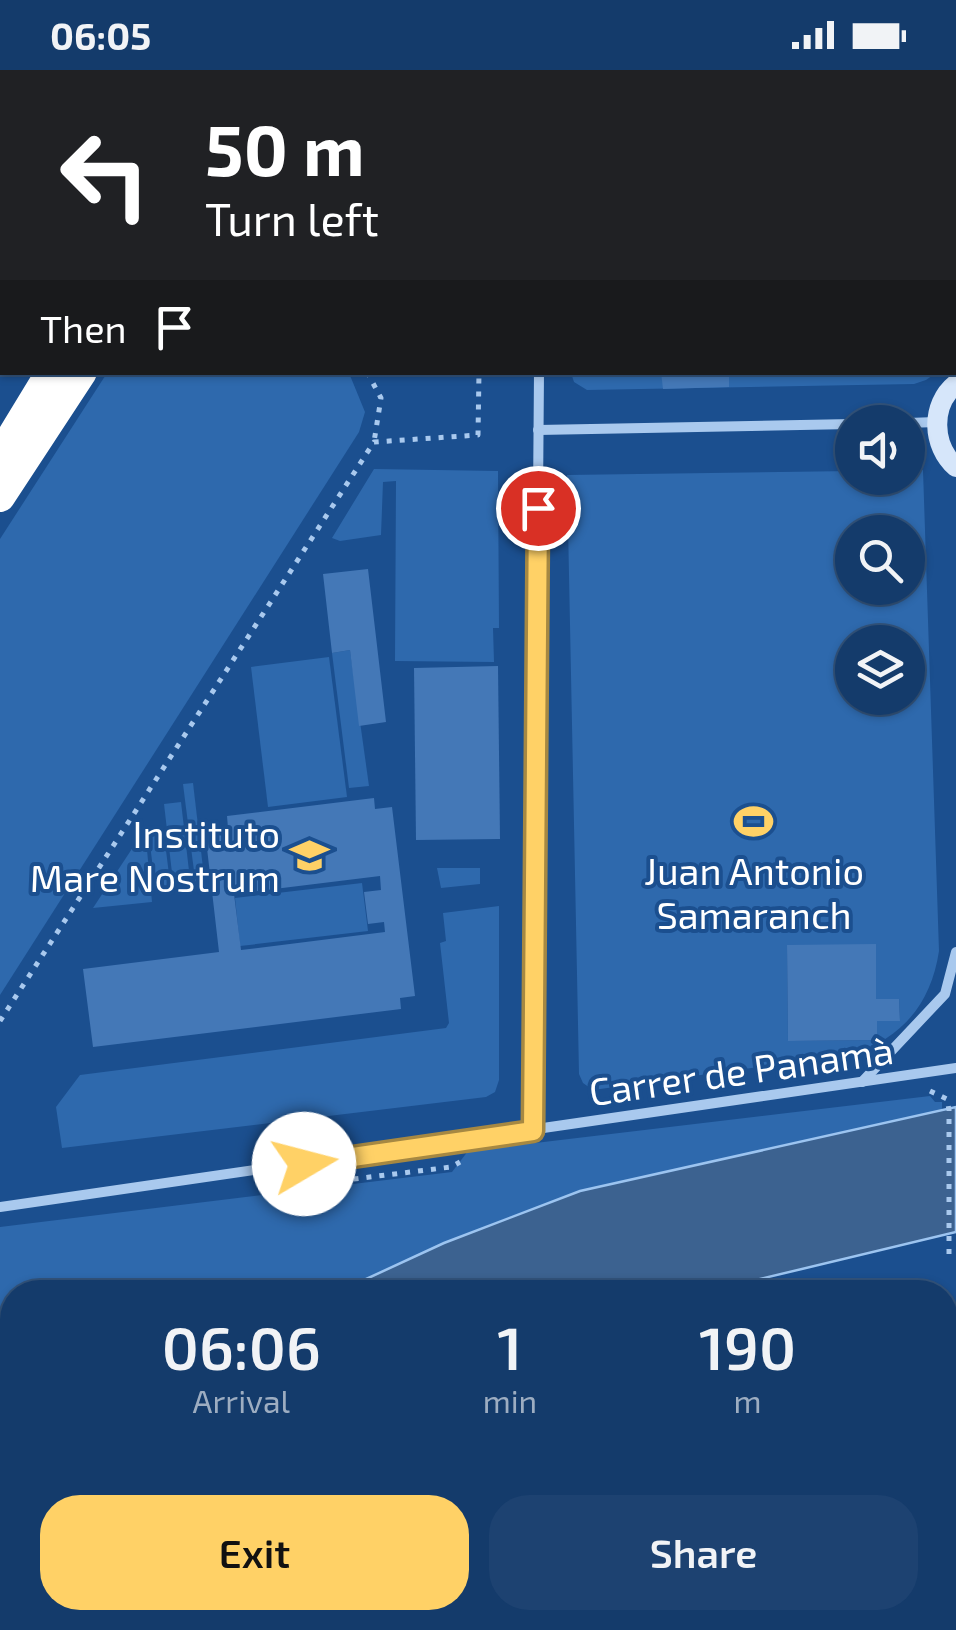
<!DOCTYPE html>
<html lang="en">
<head>
<meta charset="utf-8">
<style>
	:root { --surface:#143b6b; --page:#1d4271; --text:#f1f3f6; --muted:#9dadc1; --line:#33557e; --accent:#ffd166 }
	body { margin:0; font-family:"Exo 2",sans-serif; background:var(--page); color:var(--text); height:100vh; display:flex; flex-direction:column; font-size:38px; white-space:nowrap }
	* { box-sizing:border-box; margin:0 }
	p { font-size:32px; color:var(--muted) }
	.icon { flex:none; width:55px; height:55px; fill:none; stroke:currentColor; stroke-width:2; stroke-linecap:round; stroke-linejoin:round }
	.map { position:relative; flex:1; overflow:hidden }
	.drawer { position:absolute; left:0px; top:1210px; width:958px; height:350px; display:flex; flex-direction:column; background:var(--surface); border-radius:40px 40px 0 0; box-shadow:0 2px 8px #0004,0 0 0 2px var(--line) }
	.drawer>* { flex:none }
	.guide { position:absolute; left:0px; top:0px; width:958px; height:305px; box-shadow:0 2px 8px #0004,0 0 0 2px var(--line); background:#202124; color:#fff; overflow:hidden }
	.fabs { position:absolute; left:835px; top:335px; display:grid; gap:20px }
	.fabs a { display:grid; place-items:center; width:90px; height:90px; border-radius:50%; background:var(--surface); box-shadow:0 2px 8px #0004,0 0 0 2px var(--line); font-size:50px }
	.pin { position:absolute; display:grid; place-items:center; width:85px; height:85px; color:#fff; margin:-42px; border:5px solid #fff; border-radius:50%; box-shadow:0 2px 10px #0007 }
	.me { position:absolute; width:110px; margin:-55px; rotate:82deg; stroke-linejoin:round; filter:drop-shadow(0 0 8px #0008) }
	.turn { display:flex; align-items:center; gap:35px; height:210px; padding:0 40px; font-size:45px }
	.turn .icon { width:130px; height:130px; stroke-width:2.5 }
	.turn b { display:block; font-size:70px; line-height:85px }
	.then { display:flex; align-items:center; height:95px; padding:0 40px; background:#0003; gap:20px; font-size:38px }
	.eta { display:flex; justify-content:space-evenly; align-items:center; height:170px; text-align:center }
	.eta b { font-size:60px; font-weight:600; line-height:70px }
	.cta { display:flex; gap:20px; margin-top:auto; padding:20px 40px }
	.cta a { flex:1; height:115px; border-radius:40px; background:var(--accent); color:#111; font-size:40px; font-weight:600; line-height:115px; text-align:center }
	.cta a+a { background:var(--page); color:var(--text) }
	.status { display:flex; justify-content:space-between; align-items:center; height:70px; padding:0 50px; background:var(--surface); direction:ltr }
	.status svg { height:28px; fill:currentColor }
	.map>svg:first-child { display:block }
	.green { fill:#2e69ad; fill-rule:evenodd }
	.water { fill:#3c6290; stroke:#9cc4f0; stroke-width:2.5 }
	.building { fill:#4478b7; fill-rule:evenodd }
	.lines { fill:none; stroke-linecap:round; stroke-linejoin:round }
	.path { stroke:#a9c9ee; stroke-width:5; stroke-dasharray:5 8; stroke-linecap:butt }
	.street { stroke:#a9c9ee; stroke-width:10 }
	.secondary { stroke:#d6e6fa; stroke-width:20 }
	.highway { stroke:#fff; stroke-width:30 }
	.route-casing { stroke:#a68842; stroke-width:25 }
	.route { stroke:#ffd166; stroke-width:18 }
	.labels { text-anchor:middle; dominant-baseline:central; stroke-width:8; stroke-linejoin:round; paint-order:stroke }
	.poi-label { font-size:38px; fill:#fff; stroke:#1b4f8f; text-anchor:end }
	.street-label { font-size:38px; fill:#fff; stroke:#1b4f8f }
</style>
</head>
<body>
<div class="status"><b>06:05</b><svg viewBox="0 0 49 12"><path d="M0 12V9h3v3zM5 12V6h3v6zM10 12V3h3v9zM15 12V0h3v12zM26 1h20v11H26zM47 4h2v5h-2z"/></svg></div>
<div class="map">
<svg width="956" height="1560" viewBox="0 0 956 1560">
	<rect width="100%" height="100%" fill="#1b4f8f"/>
	<g class="green">
		<polygon points="107,303 349,303 365,342 359,362 0,925 0,469"/>
		<polygon points="571,303 936,303 926,310 914,314 587,320 574,312"/>
		<polygon points="374,399 498,401 499,558 493,558 494,592 395,591 396,411 383,412 381,465 340,471 332,468"/>
		<path d="M908 400H923L939 881C931 933 903 968 852 984L593 1020 583 1013 579 1004 567 405 852 401V408H908ZM852 462H908V518H852ZM852 572H908V628H852ZM787 875H876V929H899L900 950 877 951 876 970 788 971Z"/>
		<polygon points="350,580 369,716 349,718 332,583"/>
		<polygon points="329,587 347,727 268,737 251,597"/>
		<polygon points="193,713 205,815 196,817 183,714"/>
		<polygon points="181,732 191,818 174,820 164,734"/>
		<polygon points="163,757 171,820 156,822 148,759"/>
		<polygon points="145,759 152,832 93,838"/>
		<polygon points="437,798 480,798 480,814 441,818"/>
		<polygon points="362,813 368,861 240,876 235,828"/>
		<polygon points="499,836 499,1010 495,1022 486,1027 62,1078 56,1037 80,1005 446,958 449,953 440,873 446,871 443,843"/>
		<polygon points="930,1026 935,1032 942,1032 942,1041 580,1121 444,1173 338,1222 12,1222 12,1409 0,1418 0,1157 452,1102 468,1081"/>
		<polygon points="58,1548 507,1548 492,1560 43,1560"/>
		<polygon points="746,1548 895,1548 893,1560 745,1560"/>
	</g>
	<g class="water">
		<polygon points="956,1037 956,1162 706,1222 338,1222 444,1173 580,1121"/>
		<polygon points="12,1410 12,1548 58,1548 43,1560 0,1560 0,1418"/>
	</g>
	<g class="building">
		<polygon points="661,302 729,302 729,317 663,319"/>
		<polygon points="368,499 386,652 359,656 350,580 332,583 323,504"/>
		<polygon points="498,596 500,769 416,770 414,598"/>
		<path d="M374 728 375 739 392 737 415 926 400 928 401 939 93 977 83 899 219 882 205 761 228 758 227 746ZM380 806 381 820 364 822 368 854 384 852 385 862 241 880 234 824Z"/>
		<polygon points="876,874 876,929 899,929 900,951 877,951 877,970 788,971 787,875"/>
		<polygon points="801,1210 803,1222 759,1222 780,1214"/>
		<polygon points="653,1548 720,1548 719,1560 659,1560 660,1555 652,1555"/>
	</g>
	<g class="lines">
		<g class="path">
			<polyline points="452,2 452,0"/>
			<polyline points="483,2 483,0"/>
			<polyline points="367,302 381,328 374,372"/>
			<polyline points="0,951 374,372 478,365 479,302"/>
			<polyline points="930,1021 947,1029 949,1040 949,1187"/>
			<polyline points="289,1117 451,1097 460,1092"/>
			<polyline points="179,1560 201,1548"/>
			<polyline points="430,1560 437,1557 445,1548"/>
		</g>
		<g class="street">
			<polyline points="24,2 25,0"/>
			<polyline points="542,2 543,0"/>
			<polyline points="0,41 2,37"/>
			<polyline points="908,353 936,352"/>
			<polyline points="538,360 852,354"/>
			<polyline points="862,1012 945,924 956,882"/>
			<polyline points="533,1061 539,302"/>
			<polyline points="0,1137 956,998"/>
			<polyline points="945,1350 956,1348"/>
			<polyline points="531,1560 549,1548"/>
			<polyline points="603,1560 604,1548"/>
		</g>
		<g class="secondary">
			<polyline points="687,0 695,2"/>
			<polyline points="955,93 956,92"/>
			<polyline points="955,235 956,237"/>
			<path d="M956 314C930 335 932 376 956 397"/>
			<polyline points="945,1481 956,1366"/>
			<polyline points="937,1560 939,1548"/>
		</g>
		<g class="highway">
			<polyline points="123,2 124,0"/>
			<polyline points="183,2 185,0"/>
			<polyline points="233,2 234,0"/>
			<polyline points="278,2 279,0"/>
			<polyline points="0,256 2,247"/>
			<polyline points="0,283 2,280"/>
			<polyline points="0,386 51,302"/>
			<polyline points="0,427 82,302"/>
		</g>
	</g>
	<g class="lines">
		<defs>
			<polyline id="route" points="304,1094 533,1061 538,438"/>
		</defs>
		<use href="#route" class="route-casing"/>
		<use href="#route" class="route"/>
	</g>
	<defs>
		<symbol id="stadium-bare" viewBox="-9 -9 18 18"><path d="M0-5a6.5 5 0 1 0 0 10a6.5 5 0 1 0 0-10ZM-3.5-1.8h7v3.6h-7Z" fill="#ffd166" stroke="#1b4f8f" stroke-width="2.5" paint-order="stroke"/></symbol>
		<symbol id="school-bare" viewBox="-9 -9 18 18"><path d="M0-5L7-2L0 1L-7-2ZM-4 1L0 2.5L4 1V4Q0 6-4 4Z" fill="#ffd166" stroke="#1b4f8f" stroke-width="2.5" paint-order="stroke"/></symbol>
	</defs>
	<g fill-rule="evenodd">
		<use href="#stadium-bare" x="726" y="724" width="55" height="55"/>
		<use href="#school-bare" x="282" y="758" width="55" height="55"/>
	</g>
	<g class="labels">
		<g class="poi-label">
			<text x="280" y="763">Instituto<tspan x="280" dy="44">Mare Nostrum</tspan></text>
			<text x="754" y="800" text-anchor="middle">Juan Antonio<tspan x="754" dy="44">Samaranch</tspan></text>
		</g>
		<g class="street-label">
			<text transform="translate(741 1000) rotate(-8)">Carrer de Panamà</text>
		</g>
	</g>
</svg>
<div class="fabs">
<a><svg class="icon" aria-label="sound" viewBox="0 0 24 24"><path d="M4 9h4l5-4v14l-5-4H4zM17 9q2 3 0 6"/></svg></a>
<a><svg class="icon" aria-label="search" viewBox="0 0 24 24"><circle cx="10" cy="10" r="6"/><path d="M15 15l6 6"/></svg></a>
<a><svg class="icon" aria-label="layers" viewBox="0 0 24 24"><path d="M12 4l9 5-9 5-9-5zM3 14l9 5 9-5"/></svg></a>
</div>
<div class="pin" style="left:538px;top:438px;background:#d93025"><svg class="icon" aria-label="arrive" viewBox="0 0 24 24"><path d="M6 21V4h12l-3 4 3 4H6"/></svg></div>
<svg class="me" style="left:304px;top:1094px" viewBox="-20 -20 40 40"><circle r="19" fill="#fff"/><path d="M0-13L10 11 0 6-10 11z" fill="#ffd166"/></svg>
<div class="guide">
<div class="turn"><svg class="icon" aria-label="left" viewBox="0 0 24 24"><path d="M17 20v-9H6M10 6l-5 5 5 5"/></svg><div><b>50 m</b>Turn left</div></div>
<div class="then">Then<svg class="icon" aria-label="arrive" viewBox="0 0 24 24"><path d="M6 21V4h12l-3 4 3 4H6"/></svg></div>
</div>
<section class="drawer">
<div class="eta">
<div><b>06:06</b><p>Arrival</p></div>
<div><b>1</b><p>min</p></div>
<div><b>190</b><p>m</p></div>
</div>
<div class="cta"><a>Exit</a><a>Share</a></div>
</section>
</div>
</body>
</html>
